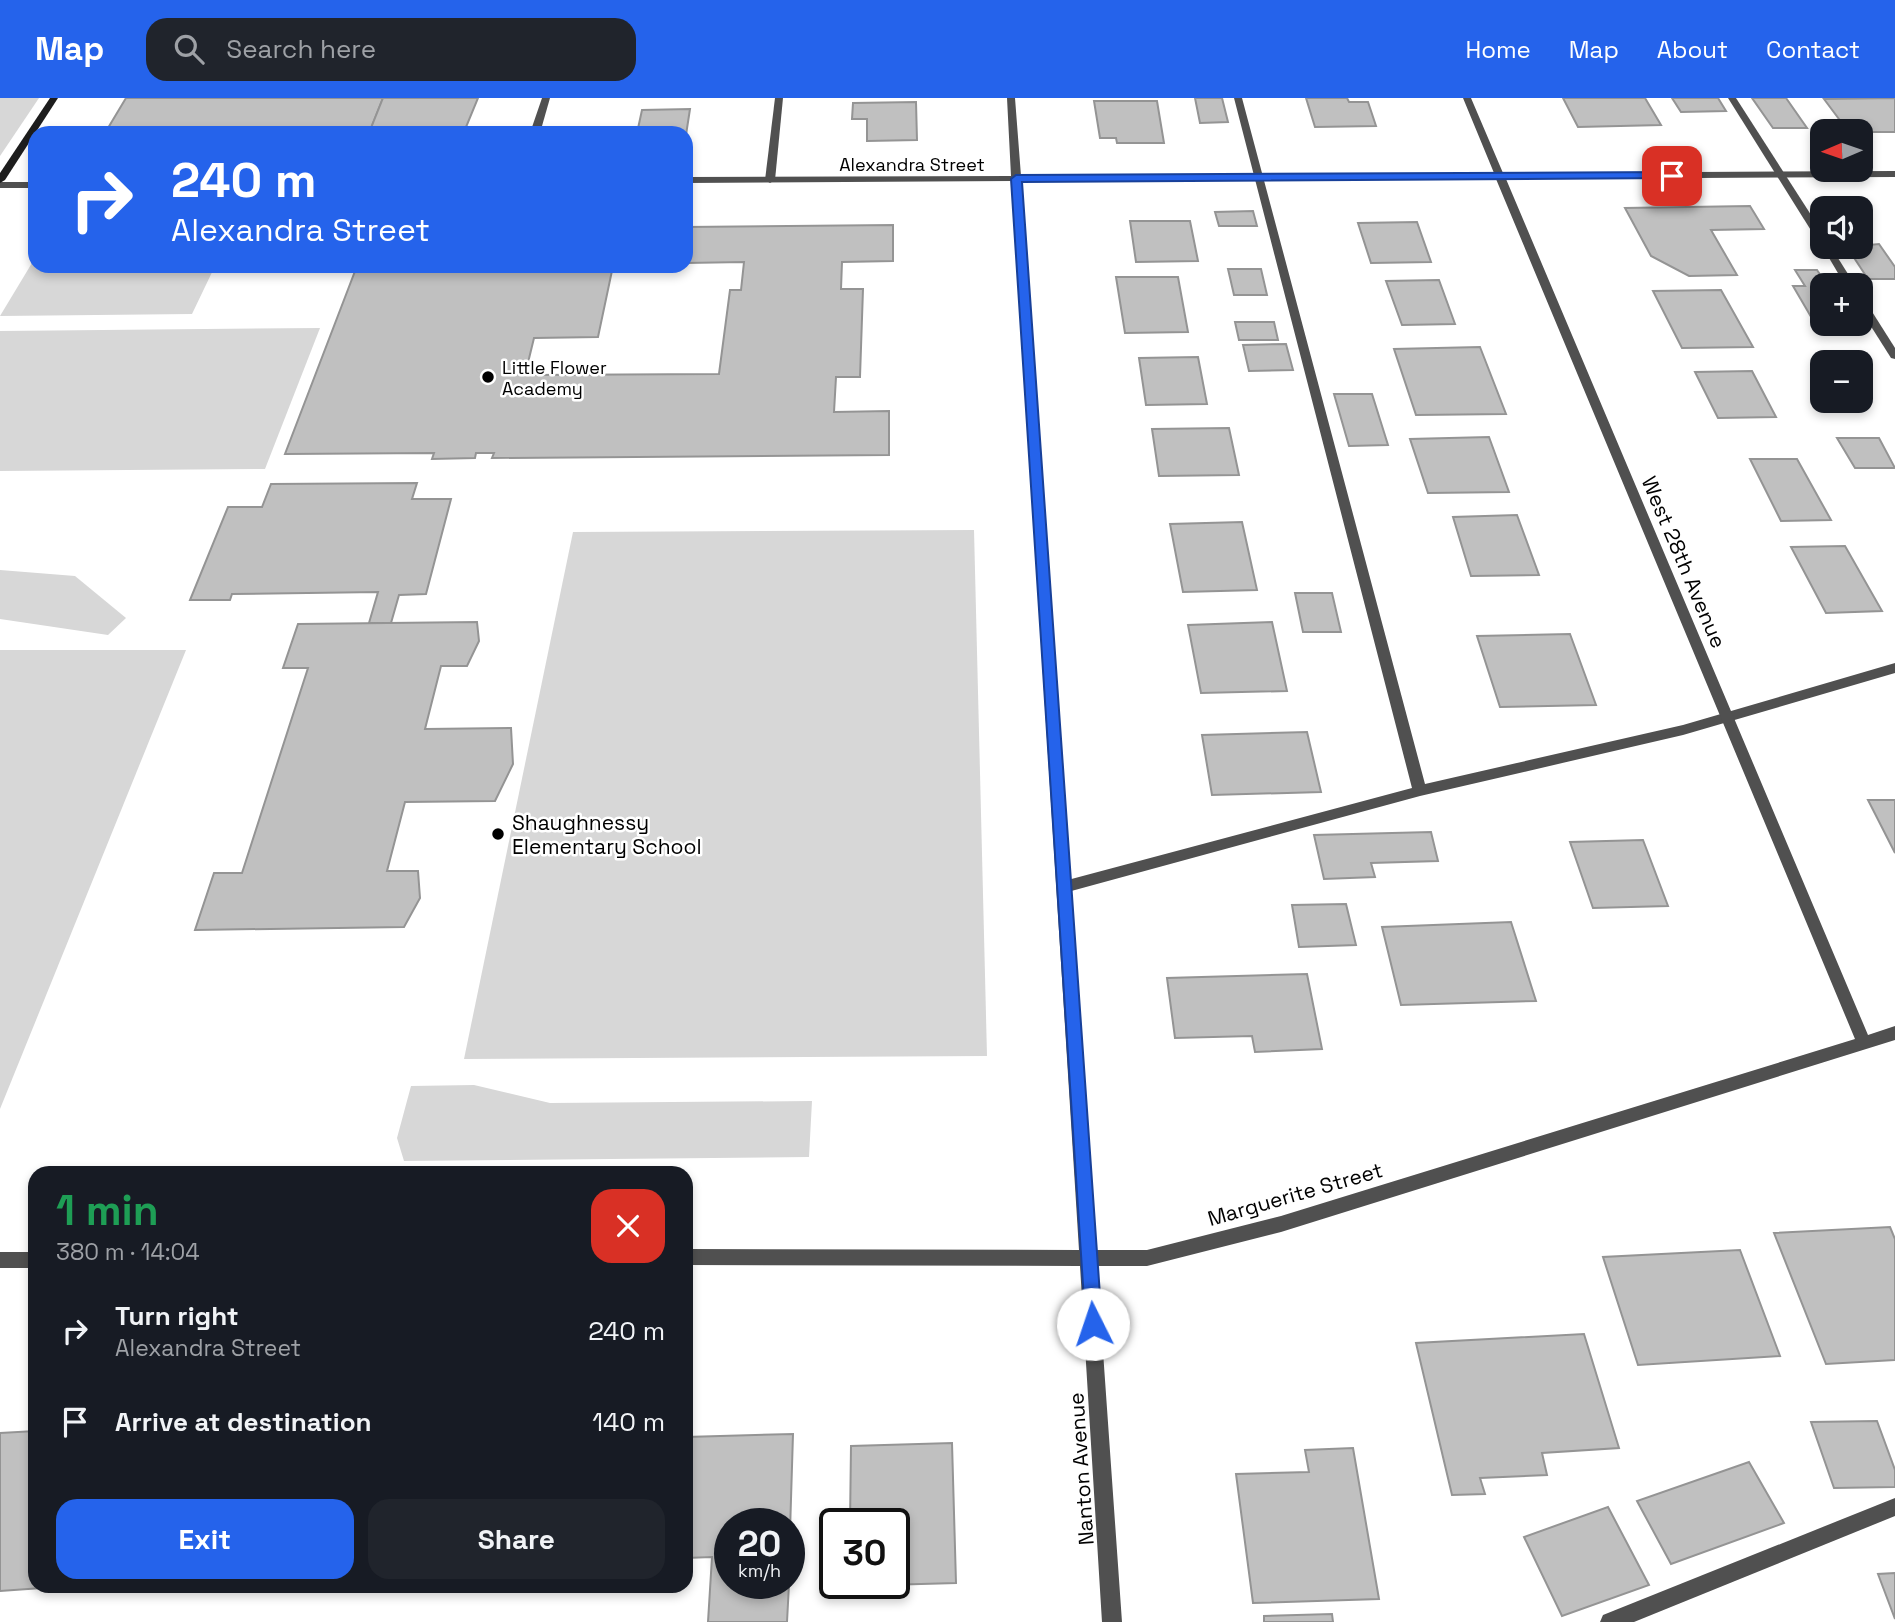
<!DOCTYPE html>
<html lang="en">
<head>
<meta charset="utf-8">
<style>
	:root { --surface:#171b24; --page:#20242c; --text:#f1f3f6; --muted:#9ea1a6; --accent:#2563eb }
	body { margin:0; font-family:"Space Grotesk",sans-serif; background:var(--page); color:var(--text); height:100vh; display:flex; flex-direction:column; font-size:26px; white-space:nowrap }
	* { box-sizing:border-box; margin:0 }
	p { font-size:23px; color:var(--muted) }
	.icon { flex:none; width:38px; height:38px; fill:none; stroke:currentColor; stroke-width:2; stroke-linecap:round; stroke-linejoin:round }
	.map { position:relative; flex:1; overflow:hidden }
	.drawer { position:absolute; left:28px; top:1068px; width:665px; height:427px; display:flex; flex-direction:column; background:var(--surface); border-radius:21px; box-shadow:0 4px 10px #0003 }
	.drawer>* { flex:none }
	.hud { position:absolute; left:28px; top:28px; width:665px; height:147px; border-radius:21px; box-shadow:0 4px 10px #0003; background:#2563eb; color:#fff; overflow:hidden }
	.needle { width:46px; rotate:268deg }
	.tools { position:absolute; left:1810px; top:21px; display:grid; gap:14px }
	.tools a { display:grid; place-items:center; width:63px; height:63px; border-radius:14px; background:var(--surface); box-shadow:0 4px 10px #0003; font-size:35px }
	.speed { position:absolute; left:714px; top:1410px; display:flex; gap:14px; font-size:35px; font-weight:700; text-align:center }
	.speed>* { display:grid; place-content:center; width:91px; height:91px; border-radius:50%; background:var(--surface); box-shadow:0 4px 10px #0003; line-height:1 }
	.speed small { font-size:18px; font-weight:400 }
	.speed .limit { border:4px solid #111; border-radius:10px; background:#fff; color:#111 }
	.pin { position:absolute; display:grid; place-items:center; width:60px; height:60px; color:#fff; margin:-30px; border-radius:14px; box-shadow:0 4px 10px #0006 }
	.me { position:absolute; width:77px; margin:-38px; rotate:356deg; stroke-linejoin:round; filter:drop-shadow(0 0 5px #0008) }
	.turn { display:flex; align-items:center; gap:24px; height:147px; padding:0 28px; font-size:32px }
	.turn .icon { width:91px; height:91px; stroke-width:2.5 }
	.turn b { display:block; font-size:49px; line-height:60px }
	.round { display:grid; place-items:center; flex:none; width:74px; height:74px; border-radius:21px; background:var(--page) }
	.headline { display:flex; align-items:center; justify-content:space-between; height:119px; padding:0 28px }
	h1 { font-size:42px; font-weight:700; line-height:52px; color:#1e9e55 }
	.cta { display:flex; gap:14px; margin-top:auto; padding:14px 28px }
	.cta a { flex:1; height:80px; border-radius:21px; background:var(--accent); color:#fff; font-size:28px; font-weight:700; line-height:80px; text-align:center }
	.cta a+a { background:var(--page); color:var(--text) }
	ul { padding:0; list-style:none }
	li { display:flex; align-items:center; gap:21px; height:91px; padding:0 28px }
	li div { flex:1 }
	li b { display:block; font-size:26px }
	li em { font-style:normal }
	header { display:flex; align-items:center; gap:42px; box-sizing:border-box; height:98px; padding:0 35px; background:var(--accent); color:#fff }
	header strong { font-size:33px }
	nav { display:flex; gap:38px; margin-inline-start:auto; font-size:24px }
	.search { width:490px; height:63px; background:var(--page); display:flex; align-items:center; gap:18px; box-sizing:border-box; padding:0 24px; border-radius:21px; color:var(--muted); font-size:26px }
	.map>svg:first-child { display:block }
	.green { fill:#d7d7d7 }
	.building { fill:#c0c0c0; stroke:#949494; stroke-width:2 }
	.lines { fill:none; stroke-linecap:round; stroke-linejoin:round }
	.lane { fill:#505050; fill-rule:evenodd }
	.street { fill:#505050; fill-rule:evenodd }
	.secondary { fill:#1d1d1d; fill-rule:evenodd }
	.route { fill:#2563eb; stroke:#184099; stroke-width:2 }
	.poi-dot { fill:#000; stroke:#fff; stroke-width:2.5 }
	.labels { text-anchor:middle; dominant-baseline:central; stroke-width:5; stroke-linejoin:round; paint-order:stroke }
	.far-street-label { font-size:18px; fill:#000; stroke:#fff }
	.far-poi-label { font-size:18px; fill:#000; stroke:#fff; text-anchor:start }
	.street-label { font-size:21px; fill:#000; stroke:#fff }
	.poi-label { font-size:21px; fill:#000; stroke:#fff; text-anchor:start }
</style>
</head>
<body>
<header>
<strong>Map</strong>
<div class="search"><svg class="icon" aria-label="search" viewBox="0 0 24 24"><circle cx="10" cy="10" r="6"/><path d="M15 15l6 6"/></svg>Search here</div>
<nav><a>Home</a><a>Map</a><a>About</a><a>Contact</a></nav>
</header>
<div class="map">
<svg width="1895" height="1524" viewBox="0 0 1895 1524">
	<rect width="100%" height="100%" fill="#fff"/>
	<g class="green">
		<polygon points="0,0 39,0 0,58"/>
		<polygon points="35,160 35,168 215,168 192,216 0,218"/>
		<polygon points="320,230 265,371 0,373 0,233"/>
		<polygon points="974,432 987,958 464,961 573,434"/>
		<polygon points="0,472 75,478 126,520 108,537 0,521"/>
		<polygon points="0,552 186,552 0,1011"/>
		<polygon points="474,987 550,1005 812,1003 809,1059 404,1063 397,1040 411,988"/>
	</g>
	<g class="building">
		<polygon points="126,0 383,0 369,35 105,35"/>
		<polygon points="383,0 478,0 464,34 369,35"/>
		<polygon points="1195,0 1222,0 1228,24 1200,25"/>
		<polygon points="1306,0 1347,0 1349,4 1368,4 1376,28 1315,29"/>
		<polygon points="1563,0 1645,0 1661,27 1578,29"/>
		<polygon points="1672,0 1718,0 1726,13 1681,14"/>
		<polygon points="1752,0 1786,0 1807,30 1773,30"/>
		<polygon points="1895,0 1895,34 1860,34 1848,33 1824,1"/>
		<polygon points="1094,3 1157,3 1164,45 1117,45 1116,40 1100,40"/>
		<polygon points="916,4 917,42 867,43 867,21 852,21 853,5"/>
		<polygon points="690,11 686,37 637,35 642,12"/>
		<polygon points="1750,108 1764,131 1711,132 1737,177 1689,178 1651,158 1625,110"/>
		<polygon points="1253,113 1257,128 1219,128 1215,114"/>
		<polygon points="1130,123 1190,123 1198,163 1136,164"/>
		<polygon points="1417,124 1431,164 1371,165 1358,125"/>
		<polygon points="893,127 893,163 842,164 841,191 863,191 860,279 836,279 834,314 889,313 889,357 492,360 494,355 476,355 475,360 432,361 434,355 285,356 357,168 613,168 598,239 534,240 525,277 719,276 730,192 741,192 744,164 686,165 686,129"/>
		<polygon points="1879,146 1895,169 1895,181 1868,181 1847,149"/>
		<polygon points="1228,171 1261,171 1267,197 1234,197"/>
		<polygon points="1795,172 1817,172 1827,187 1822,187 1822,226 1861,228 1817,229 1793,188 1805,188"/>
		<polygon points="1116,179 1178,179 1188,234 1125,235"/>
		<polygon points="1439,182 1455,226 1402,227 1386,183"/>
		<polygon points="1721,192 1753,249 1682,250 1653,193"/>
		<polygon points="1235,224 1274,224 1278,242 1239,242"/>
		<polygon points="1286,246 1293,272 1249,273 1243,247"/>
		<polygon points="1480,249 1506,316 1416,317 1394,251"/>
		<polygon points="1198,259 1207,306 1146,307 1139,260"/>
		<polygon points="1752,273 1776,319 1718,320 1695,274"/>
		<polygon points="1334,296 1372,296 1388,347 1349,348"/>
		<polygon points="1229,330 1239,377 1159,378 1152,331"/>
		<polygon points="1489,339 1509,394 1428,395 1410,341"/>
		<polygon points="1837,340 1879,340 1895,370 1855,370"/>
		<polygon points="1750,361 1797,361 1831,422 1781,423"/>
		<polygon points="417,385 412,401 451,401 426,496 399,497 391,525 369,525 378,494 232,496 230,502 190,502 228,409 262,409 271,386"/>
		<polygon points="1517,417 1539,477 1471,478 1453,419"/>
		<polygon points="1242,424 1257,492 1183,494 1170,426"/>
		<polygon points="1845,448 1882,513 1826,515 1791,449"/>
		<polygon points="1295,495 1332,495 1341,534 1303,534"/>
		<polygon points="477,524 479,543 467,568 441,568 425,631 511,630 513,666 495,703 405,704 387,773 418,773 420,800 404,829 195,832 214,775 242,775 308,570 283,570 298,526"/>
		<polygon points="1272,524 1287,593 1201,595 1188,527"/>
		<polygon points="1570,536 1596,607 1500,609 1477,538"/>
		<polygon points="1307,634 1321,694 1212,697 1202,637"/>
		<polygon points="1868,702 1895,702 1895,755"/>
		<polygon points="1431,734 1438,763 1371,765 1375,779 1324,781 1314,737"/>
		<polygon points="1643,742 1668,808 1593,810 1570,744"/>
		<polygon points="1346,806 1356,847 1299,849 1292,807"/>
		<polygon points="1511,824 1536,903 1401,907 1382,829"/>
		<polygon points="1307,876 1322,951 1255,954 1252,938 1175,940 1167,880"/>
		<polygon points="1890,1129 1895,1141 1895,1262 1826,1266 1774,1135"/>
		<polygon points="1740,1152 1780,1258 1638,1267 1603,1159"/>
		<polygon points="1584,1236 1619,1350 1542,1355 1547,1377 1480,1380 1485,1396 1452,1397 1416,1245"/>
		<polygon points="1877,1323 1895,1372 1895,1389 1834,1390 1811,1324"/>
		<polygon points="35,1333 35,1488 70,1488 0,1493 0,1335"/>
		<polygon points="793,1336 789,1466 789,1426 730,1426 730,1486 789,1486 787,1524 708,1524 712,1459 686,1460 686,1339"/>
		<polygon points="952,1345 956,1485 850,1488 894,1486 894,1426 850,1426 851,1348"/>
		<polygon points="1353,1350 1379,1501 1253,1505 1236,1376 1309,1374 1305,1352"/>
		<polygon points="1749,1364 1784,1425 1671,1466 1637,1403"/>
		<polygon points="1608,1409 1649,1487 1562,1518 1524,1439"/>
		<polygon points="1895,1475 1895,1521 1878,1476"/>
		<polygon points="1332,1516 1333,1524 1264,1524 1264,1518"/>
	</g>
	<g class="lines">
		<g class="lane">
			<polygon points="775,0 783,0 775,82 770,85 765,82"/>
			<polygon points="1234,0 1242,0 1425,686 1683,627 1895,565 1895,575 1683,637 1420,698 1064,795 1059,793 1057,789 1059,785 1064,783 1412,690"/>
			<polygon points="1728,0 1736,0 1822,134 1822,145 1817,142"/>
			<polygon points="1822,148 1831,149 1855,187 1845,187"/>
			<polygon points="1860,200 1864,201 1895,250 1895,261 1891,260 1860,211"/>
			<polygon points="1895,1400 1895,1418 1634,1524 1600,1524 1603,1517"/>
		</g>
		<g class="street">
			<polygon points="542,0 550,0 540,35 530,35"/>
			<path d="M1007 0H1015L1021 78 1494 75 1463 0H1471L1503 75 1895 73V79L1506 81 1868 937 1895 928V942L1281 1134 1147 1168H1097L1122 1524H1102L1080 1168 686 1167V1151L1079 1152 1012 83 686 85V79L1011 78ZM1496 81 1855 941 1281 1118 1147 1152H1096L1021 83Z"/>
			<rect x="0" y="84" width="35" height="6"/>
			<rect x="0" y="1154" width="35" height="16"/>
		</g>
		<polygon class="secondary" points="50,0 58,0 5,82 0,85 0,75"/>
	</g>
	<polygon class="route" points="1672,74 1677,78 1676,80 1022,84 1102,1226 1099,1233 1093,1236 1086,1233 1011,81 1016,77"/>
	<g class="poi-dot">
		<circle cx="488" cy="279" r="7"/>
		<circle cx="498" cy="736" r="7"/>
	</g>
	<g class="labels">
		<g class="far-street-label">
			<text x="912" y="66">Alexandra Street</text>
		</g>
		<g class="far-poi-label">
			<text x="502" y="269">Little Flower<tspan x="502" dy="21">Academy</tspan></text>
		</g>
		<g class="street-label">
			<text transform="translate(1684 464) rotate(67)">West 28th Avenue</text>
			<text transform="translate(1295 1096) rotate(-16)">Marguerite Street</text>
			<text transform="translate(1081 1371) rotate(-94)">Nanton Avenue</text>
		</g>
		<g class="poi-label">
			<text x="512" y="724">Shaughnessy<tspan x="512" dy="24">Elementary School</tspan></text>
		</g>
	</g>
</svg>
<div class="tools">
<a><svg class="needle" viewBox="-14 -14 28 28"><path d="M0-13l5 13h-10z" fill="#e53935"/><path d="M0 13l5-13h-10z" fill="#9ea1a6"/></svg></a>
<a><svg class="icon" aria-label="sound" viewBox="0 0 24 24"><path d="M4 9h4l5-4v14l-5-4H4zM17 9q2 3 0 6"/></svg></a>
<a>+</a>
<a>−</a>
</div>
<div class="speed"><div>20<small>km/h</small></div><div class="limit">30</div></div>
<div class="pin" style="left:1672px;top:78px;background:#d93025"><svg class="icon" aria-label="arrive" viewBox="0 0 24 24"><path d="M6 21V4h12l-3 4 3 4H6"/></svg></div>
<svg class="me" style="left:1093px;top:1226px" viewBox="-20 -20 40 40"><circle r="19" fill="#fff"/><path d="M0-13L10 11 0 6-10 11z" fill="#2563eb"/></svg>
<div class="hud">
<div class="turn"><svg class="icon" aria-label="right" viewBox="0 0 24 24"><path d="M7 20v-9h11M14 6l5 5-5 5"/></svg><div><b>240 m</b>Alexandra Street</div></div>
</div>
<section class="drawer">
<div class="headline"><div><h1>1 min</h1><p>380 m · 14:04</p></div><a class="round" style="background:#d93025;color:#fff"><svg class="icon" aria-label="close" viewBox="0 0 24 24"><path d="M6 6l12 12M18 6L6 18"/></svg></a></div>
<ul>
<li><svg class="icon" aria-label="right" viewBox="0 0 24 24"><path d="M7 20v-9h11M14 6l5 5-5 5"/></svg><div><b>Turn right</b><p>Alexandra Street</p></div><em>240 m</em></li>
<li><svg class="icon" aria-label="arrive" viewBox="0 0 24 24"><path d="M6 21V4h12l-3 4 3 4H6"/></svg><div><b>Arrive at destination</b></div><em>140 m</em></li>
</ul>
<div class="cta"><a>Exit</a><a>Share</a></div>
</section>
</div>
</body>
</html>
